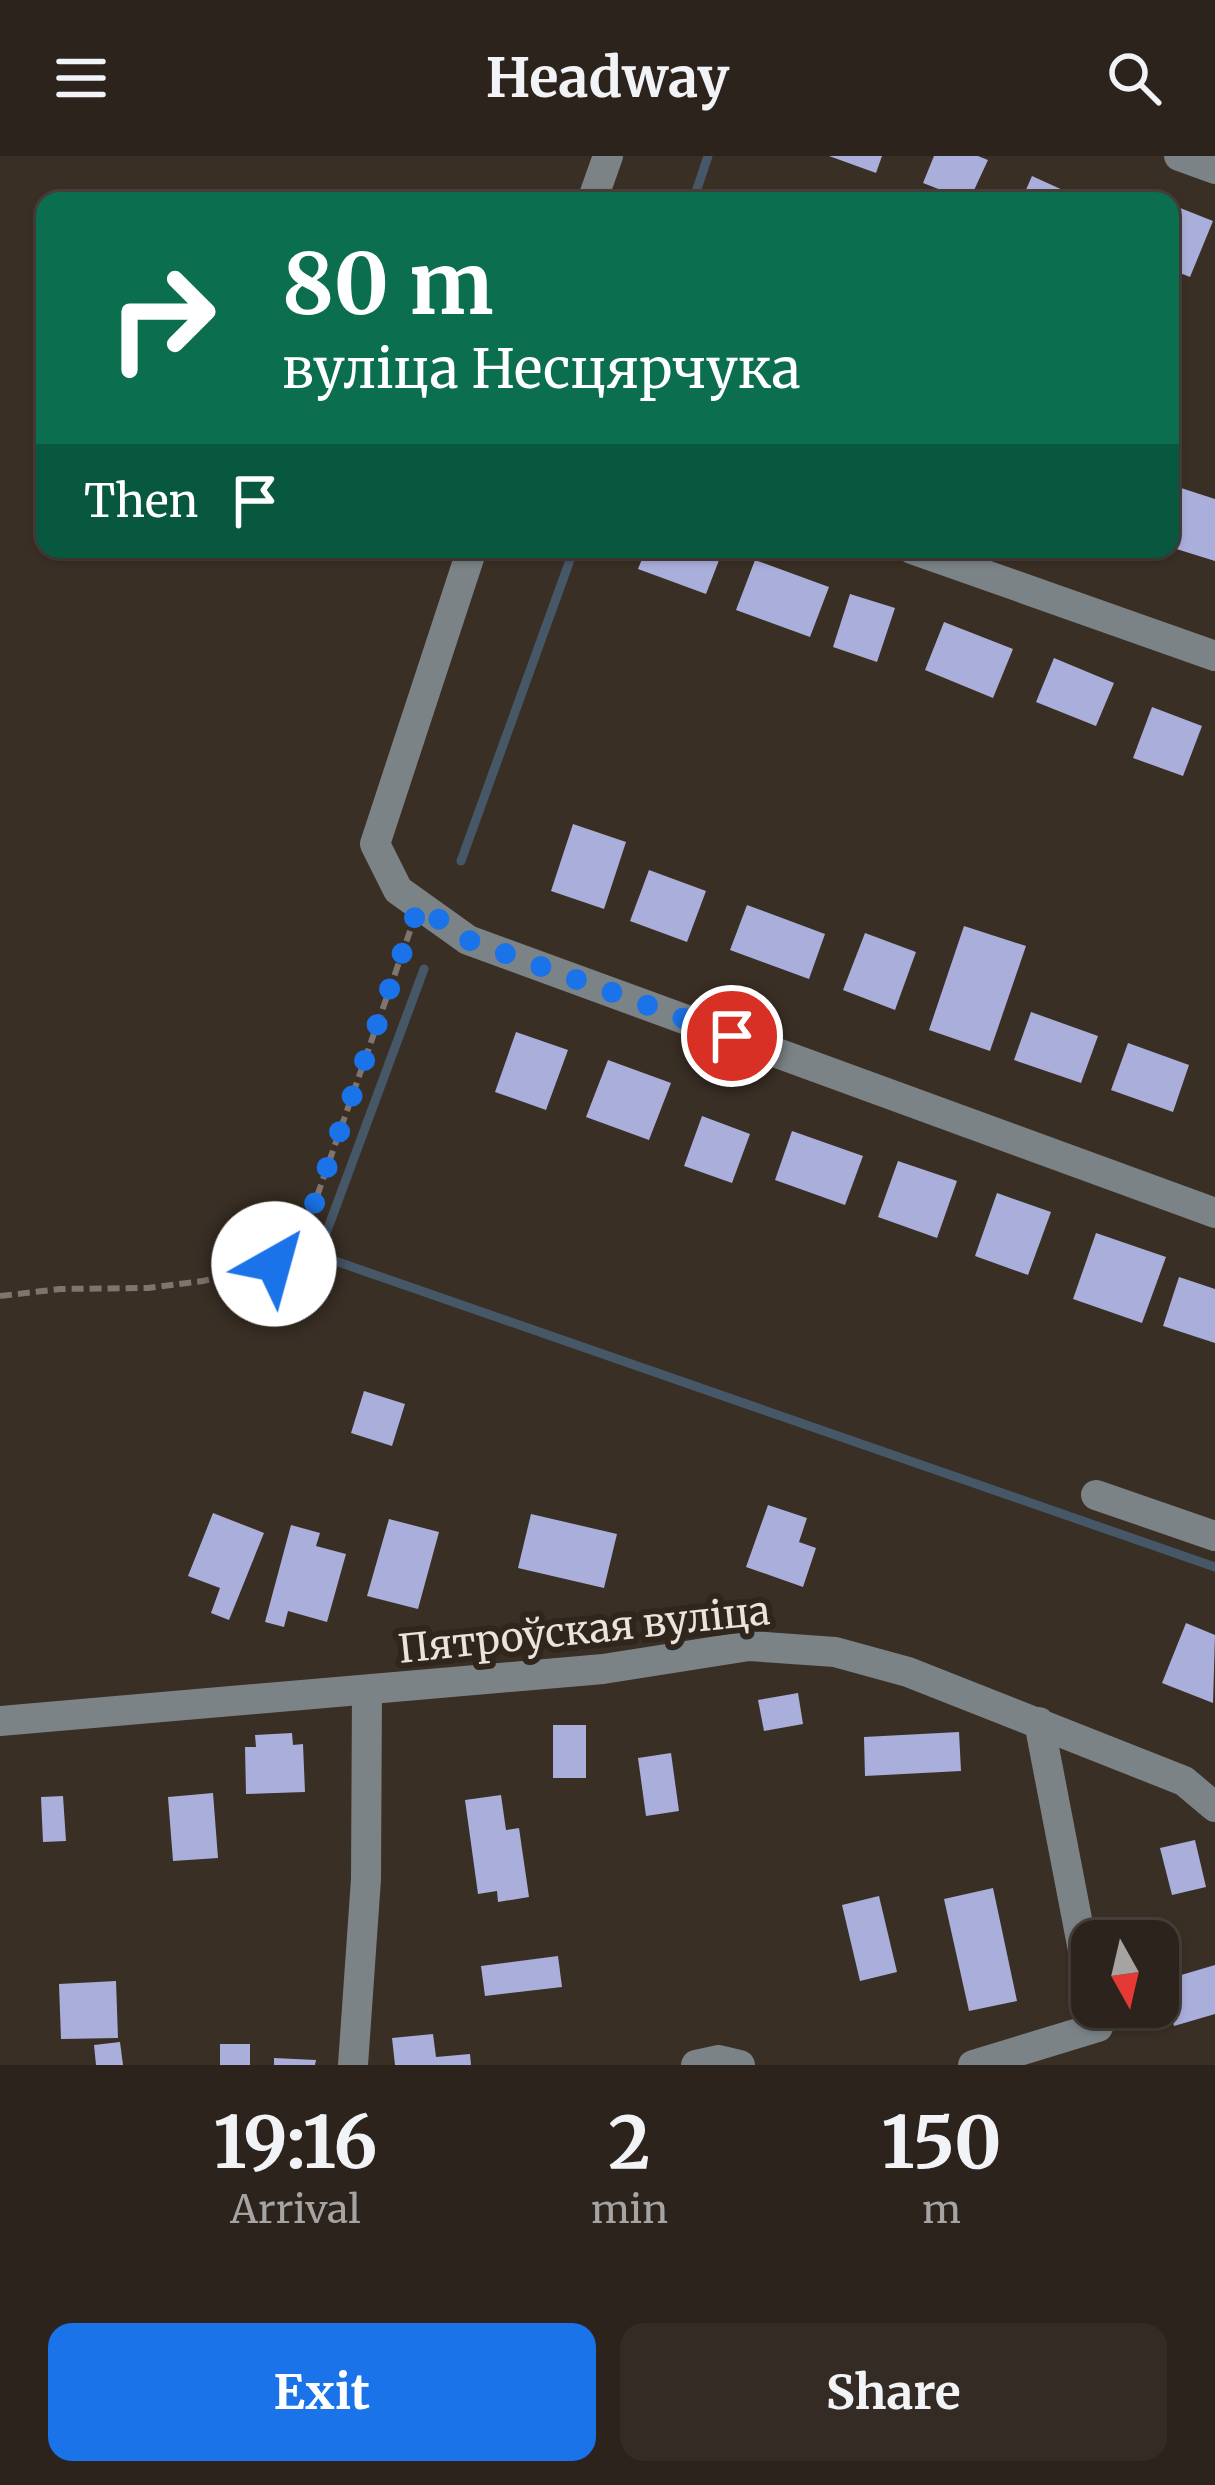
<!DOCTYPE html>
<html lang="en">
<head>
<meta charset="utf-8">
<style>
	:root { --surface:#2c231c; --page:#342b25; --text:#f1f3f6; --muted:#a6a4a3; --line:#48403b; --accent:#1a73e8 }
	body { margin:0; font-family:Merriweather,serif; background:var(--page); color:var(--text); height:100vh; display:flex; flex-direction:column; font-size:45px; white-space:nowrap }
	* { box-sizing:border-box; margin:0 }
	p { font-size:39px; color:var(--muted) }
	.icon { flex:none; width:66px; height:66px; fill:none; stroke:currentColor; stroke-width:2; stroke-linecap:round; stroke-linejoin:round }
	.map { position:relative; height:1909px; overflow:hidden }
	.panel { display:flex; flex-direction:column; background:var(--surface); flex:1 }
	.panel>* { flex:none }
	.hud { position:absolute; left:36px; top:36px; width:1143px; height:366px; border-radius:24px; box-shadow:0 3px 9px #0004,0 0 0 3px var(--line); background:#0b6e4f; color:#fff; overflow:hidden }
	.needle { width:78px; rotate:172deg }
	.buttons { position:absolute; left:1071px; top:1764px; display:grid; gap:24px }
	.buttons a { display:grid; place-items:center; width:108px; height:108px; border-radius:24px; background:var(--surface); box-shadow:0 3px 9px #0004,0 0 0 3px var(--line); font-size:60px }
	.pin { position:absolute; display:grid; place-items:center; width:102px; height:102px; color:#fff; margin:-51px; border:6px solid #fff; border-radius:50%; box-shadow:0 3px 12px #0007 }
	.me { position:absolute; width:132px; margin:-66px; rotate:38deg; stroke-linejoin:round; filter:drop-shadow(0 0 9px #0008) }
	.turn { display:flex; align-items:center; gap:42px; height:252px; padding:0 48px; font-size:54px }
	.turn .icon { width:156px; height:156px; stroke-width:2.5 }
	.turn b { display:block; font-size:84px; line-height:102px }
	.then { display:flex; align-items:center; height:114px; padding:0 48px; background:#0003; gap:24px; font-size:45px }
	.eta { display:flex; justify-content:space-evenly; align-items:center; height:204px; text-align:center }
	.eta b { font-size:72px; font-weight:700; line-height:84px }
	.button { display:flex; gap:24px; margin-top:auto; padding:24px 48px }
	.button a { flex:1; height:138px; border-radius:24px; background:var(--accent); color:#fff; font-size:48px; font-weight:700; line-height:138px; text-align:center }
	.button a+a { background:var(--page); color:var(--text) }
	header { display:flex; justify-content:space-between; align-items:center; height:156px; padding:0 48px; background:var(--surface); font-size:54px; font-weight:700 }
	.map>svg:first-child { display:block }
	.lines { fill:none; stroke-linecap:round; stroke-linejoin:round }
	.stream { stroke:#465768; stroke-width:9 }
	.building { fill:#aaaedb }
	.path { stroke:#7f756d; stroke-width:6; stroke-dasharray:12 6; stroke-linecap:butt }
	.minor { stroke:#7b8386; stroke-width:30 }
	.route { stroke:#1a73e8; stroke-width:21; stroke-dasharray:0 37.8 }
	.labels { text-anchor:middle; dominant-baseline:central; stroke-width:12; stroke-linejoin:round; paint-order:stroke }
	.street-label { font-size:39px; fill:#ebe4dd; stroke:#30261c }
</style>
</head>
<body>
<header><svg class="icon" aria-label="menu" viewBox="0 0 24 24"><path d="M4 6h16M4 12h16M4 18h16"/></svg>Headway<svg class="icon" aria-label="search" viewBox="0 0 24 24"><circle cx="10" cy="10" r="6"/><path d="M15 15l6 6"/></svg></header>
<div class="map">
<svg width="1215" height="1909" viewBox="0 0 1215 1909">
	<rect width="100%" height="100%" fill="#3a2f25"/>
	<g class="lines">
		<g class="stream">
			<polyline points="693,45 708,0"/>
			<polyline points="461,705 574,393"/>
			<polyline points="424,813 318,1099 1215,1411"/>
		</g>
	</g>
	<g class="building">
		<polygon points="829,0 882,0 876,17"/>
		<polygon points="934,0 978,0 988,4 969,45 923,27"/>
		<polygon points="1032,20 1087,45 1021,45"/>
		<polygon points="1170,48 1213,65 1190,121 1170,113"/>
		<polygon points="1181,332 1215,343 1215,405 1170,391 1170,368"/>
		<polygon points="646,393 705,393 721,399 706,438 638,413"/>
		<polygon points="755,404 829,431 810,481 736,454"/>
		<polygon points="850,438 895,452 877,506 833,491"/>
		<polygon points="944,466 1013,493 993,542 925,514"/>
		<polygon points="1054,502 1114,527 1096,570 1036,546"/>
		<polygon points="1152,551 1202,570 1183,620 1133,602"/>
		<polygon points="573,668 626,686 604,753 551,735"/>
		<polygon points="649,714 706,735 687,786 630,765"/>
		<polygon points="747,749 825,778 809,823 730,794"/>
		<polygon points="964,770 1026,790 990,895 929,874"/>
		<polygon points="865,777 916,796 895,854 843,834"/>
		<polygon points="1031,856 1098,880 1081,927 1014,904"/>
		<polygon points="516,876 568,894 546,954 495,936"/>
		<polygon points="1128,887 1189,909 1173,956 1111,934"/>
		<polygon points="608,904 671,927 649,984 586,961"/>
		<polygon points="702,960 750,978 732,1027 684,1010"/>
		<polygon points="792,975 863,1000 845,1049 775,1024"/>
		<polygon points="898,1005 957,1025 937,1082 878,1061"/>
		<polygon points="997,1037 1051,1056 1028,1119 975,1100"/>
		<polygon points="1096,1077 1166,1101 1142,1167 1073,1143"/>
		<polygon points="1179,1121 1215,1133 1215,1187 1163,1170"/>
		<polygon points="364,1235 405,1248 392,1290 351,1277"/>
		<polygon points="768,1349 807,1362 799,1386 816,1392 803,1431 746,1411"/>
		<polygon points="213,1357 264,1377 229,1464 211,1457 220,1432 188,1420"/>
		<polygon points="531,1358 617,1378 604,1432 518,1412"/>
		<polygon points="389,1363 439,1376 418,1453 367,1440"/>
		<polygon points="291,1369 320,1377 316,1390 346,1398 327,1466 288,1455 284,1471 265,1466"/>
		<polygon points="1186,1467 1215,1479 1213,1547 1162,1527"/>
		<polygon points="798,1537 803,1568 764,1575 758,1544"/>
		<rect x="553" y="1569" width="33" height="53"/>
		<polygon points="959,1576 961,1615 865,1620 864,1581"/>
		<polygon points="292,1577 293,1589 303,1588 305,1636 246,1638 245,1591 256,1591 255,1579"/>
		<polygon points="671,1597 679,1655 646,1660 638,1602"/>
		<polygon points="213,1637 218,1702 173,1705 168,1641"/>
		<polygon points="501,1639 506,1674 519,1672 529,1741 498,1746 497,1735 478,1738 465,1644"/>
		<polygon points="63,1640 66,1685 43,1686 41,1641"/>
		<polygon points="1195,1684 1206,1731 1172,1739 1160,1692"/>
		<polygon points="993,1732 1017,1845 969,1855 944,1743"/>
		<polygon points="879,1740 897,1816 860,1825 842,1749"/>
		<polygon points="558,1800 562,1831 485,1840 481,1810"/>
		<polygon points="1215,1809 1215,1858 1174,1870 1161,1825"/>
		<polygon points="116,1825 118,1882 61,1883 59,1828"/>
		<polygon points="433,1878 436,1901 470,1898 471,1909 395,1909 392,1882"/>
		<polygon points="120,1886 123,1909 96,1909 94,1889"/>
		<rect x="220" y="1888" width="30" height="21"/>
		<polygon points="274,1902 316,1904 315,1909 274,1909"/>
	</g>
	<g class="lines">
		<polyline class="path" points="0,1140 60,1133 148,1132 203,1125 274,1108 302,1083 410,775"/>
		<g class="minor">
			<polyline points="1179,0 1215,13"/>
			<polyline points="592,45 608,0"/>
			<polyline points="472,393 375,688 398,734 468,784 1215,1057"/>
			<polyline points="912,393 1215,500"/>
			<polyline points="1096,1339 1215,1380"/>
			<polyline points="0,1565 603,1513 749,1490 835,1496 908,1516 1184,1625 1215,1651"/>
			<polyline points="1039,1566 1092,1841"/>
			<polyline points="353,1909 366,1723 367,1534"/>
			<polyline points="696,1909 719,1904 740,1909"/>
			<polyline points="973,1909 1098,1871 1094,1851"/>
		</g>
	</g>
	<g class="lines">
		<polyline class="route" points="274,1108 302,1083 419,749 468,784 732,880"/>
	</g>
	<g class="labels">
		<g class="street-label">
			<text transform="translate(584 1474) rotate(-6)">Пятроўская вуліца</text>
		</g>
	</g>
</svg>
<div class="buttons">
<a><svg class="needle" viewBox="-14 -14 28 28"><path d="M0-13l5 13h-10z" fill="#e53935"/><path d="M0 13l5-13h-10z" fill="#a6a4a3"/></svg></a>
</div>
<div class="pin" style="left:732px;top:880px;background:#d93025"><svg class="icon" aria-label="arrive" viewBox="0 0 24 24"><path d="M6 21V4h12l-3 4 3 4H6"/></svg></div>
<svg class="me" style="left:274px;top:1108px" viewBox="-20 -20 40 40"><circle r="19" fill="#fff"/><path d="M0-13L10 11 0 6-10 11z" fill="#1a73e8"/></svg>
<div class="hud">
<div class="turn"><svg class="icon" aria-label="right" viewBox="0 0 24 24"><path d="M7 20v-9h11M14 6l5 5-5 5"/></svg><div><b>80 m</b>вуліца Несцярчука</div></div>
<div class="then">Then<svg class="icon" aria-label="arrive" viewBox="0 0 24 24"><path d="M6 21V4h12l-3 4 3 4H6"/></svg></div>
</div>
</div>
<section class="panel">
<div class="eta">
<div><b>19:16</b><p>Arrival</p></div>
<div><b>2</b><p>min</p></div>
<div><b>150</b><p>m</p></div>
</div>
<div class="button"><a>Exit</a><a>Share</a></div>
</section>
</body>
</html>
